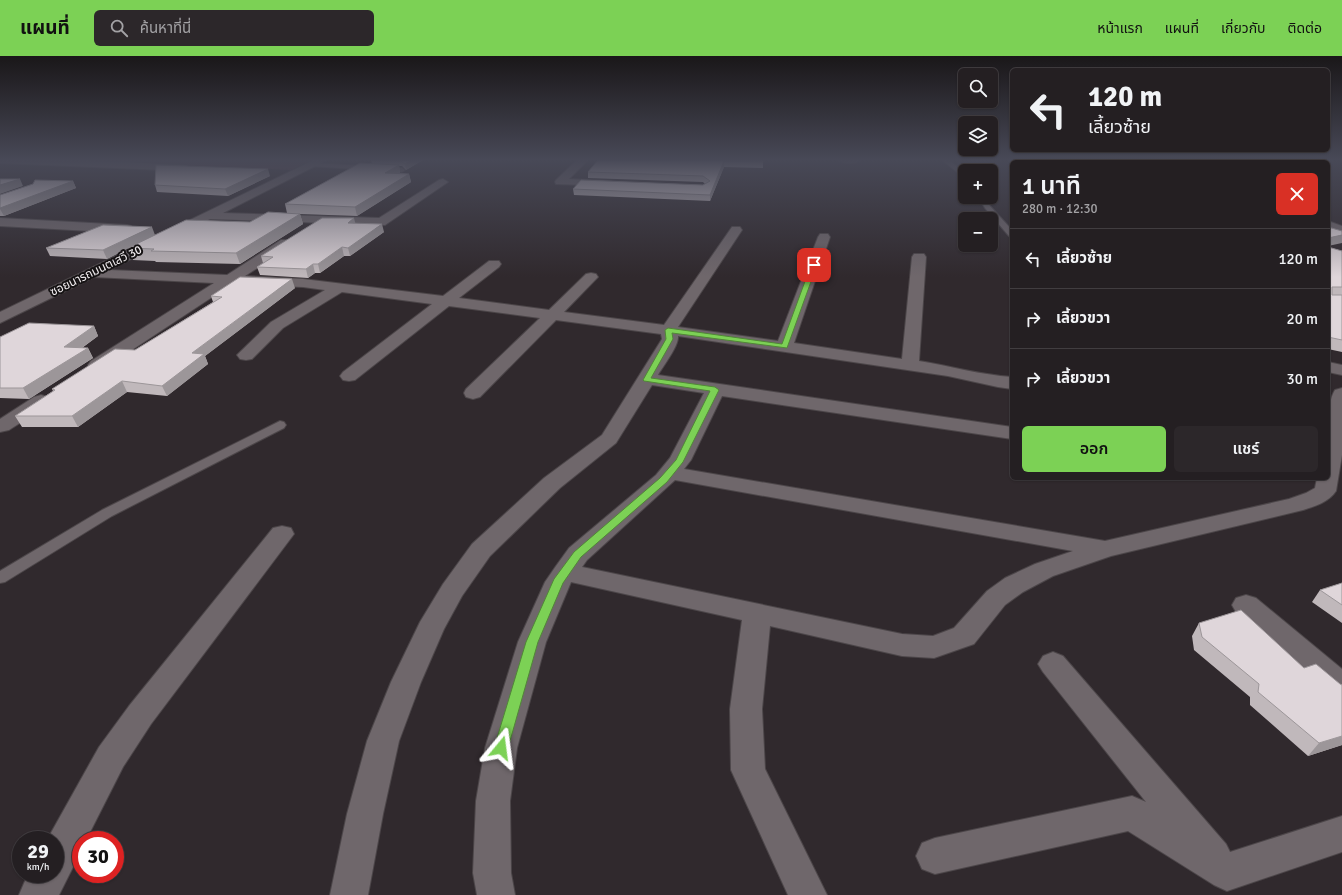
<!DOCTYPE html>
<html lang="th">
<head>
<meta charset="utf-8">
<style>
	:root { --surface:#241f22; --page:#2c272a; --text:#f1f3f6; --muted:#a3a2a5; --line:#413d40; --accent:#7cd155 }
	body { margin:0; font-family:Signika,"Noto Sans Thai",sans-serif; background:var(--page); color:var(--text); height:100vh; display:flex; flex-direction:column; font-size:15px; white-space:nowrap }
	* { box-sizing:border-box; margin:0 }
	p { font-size:13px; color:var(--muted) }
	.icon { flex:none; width:22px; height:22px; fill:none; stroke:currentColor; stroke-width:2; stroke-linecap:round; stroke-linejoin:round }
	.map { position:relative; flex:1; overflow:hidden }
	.sheet { position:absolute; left:1010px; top:104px; width:320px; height:320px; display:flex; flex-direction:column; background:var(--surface); border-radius:6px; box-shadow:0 1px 3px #0004,0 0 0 1px var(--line) }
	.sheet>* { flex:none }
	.hud { position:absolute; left:1010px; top:12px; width:320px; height:84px; border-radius:6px; box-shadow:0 1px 3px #0004,0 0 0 1px var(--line); background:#241f22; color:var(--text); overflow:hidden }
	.buttons { position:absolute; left:958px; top:12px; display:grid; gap:8px }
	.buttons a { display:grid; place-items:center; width:40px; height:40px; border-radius:6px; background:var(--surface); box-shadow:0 1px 3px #0004,0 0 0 1px var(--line); font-size:20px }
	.speed { position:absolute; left:12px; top:775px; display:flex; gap:8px; font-size:20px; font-weight:700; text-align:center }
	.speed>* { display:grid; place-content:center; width:52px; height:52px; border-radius:50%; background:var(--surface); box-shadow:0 1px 3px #0004,0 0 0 1px var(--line); line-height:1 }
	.speed small { font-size:10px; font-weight:400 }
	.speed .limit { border:6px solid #d22; background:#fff; color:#111 }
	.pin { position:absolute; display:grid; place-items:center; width:34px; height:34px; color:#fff; margin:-17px; border-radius:8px; box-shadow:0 2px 6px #0006 }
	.me { position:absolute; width:44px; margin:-22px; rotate:16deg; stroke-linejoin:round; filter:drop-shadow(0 0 3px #0008) }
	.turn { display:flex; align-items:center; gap:14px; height:84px; padding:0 12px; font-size:18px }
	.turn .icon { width:52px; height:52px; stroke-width:2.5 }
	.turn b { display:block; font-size:28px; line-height:34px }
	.round { display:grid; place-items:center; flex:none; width:42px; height:42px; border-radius:6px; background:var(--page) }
	.summary { display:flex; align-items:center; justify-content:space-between; height:68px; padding:0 12px }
	h1 { font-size:24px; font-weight:600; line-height:30px }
	.action { display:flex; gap:8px; margin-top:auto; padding:8px 12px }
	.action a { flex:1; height:46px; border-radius:6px; background:var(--accent); color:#111; font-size:16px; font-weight:600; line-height:46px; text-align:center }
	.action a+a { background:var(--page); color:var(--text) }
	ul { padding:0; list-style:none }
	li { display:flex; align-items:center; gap:12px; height:60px; padding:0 12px; border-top:1px solid var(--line) }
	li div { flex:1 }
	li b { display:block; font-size:15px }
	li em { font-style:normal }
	header { display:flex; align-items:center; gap:24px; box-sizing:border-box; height:56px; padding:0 20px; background:var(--accent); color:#111 }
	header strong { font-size:19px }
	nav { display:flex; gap:22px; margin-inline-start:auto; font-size:14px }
	.search { width:280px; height:36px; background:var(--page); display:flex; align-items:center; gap:10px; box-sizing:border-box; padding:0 14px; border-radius:6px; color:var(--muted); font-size:15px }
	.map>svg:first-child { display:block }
	.green { fill:#533946 }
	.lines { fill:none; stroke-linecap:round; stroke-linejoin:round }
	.lane-casing { stroke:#4c4649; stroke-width:2 }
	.street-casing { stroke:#4c4649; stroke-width:2 }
	.lane { fill:#6f676b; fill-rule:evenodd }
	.street { fill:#6f676b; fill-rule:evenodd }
	.wall { fill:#c0b8bb }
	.shaded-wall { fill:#9c9699 }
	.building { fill:#dfd6da; stroke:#9c9699 }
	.route { fill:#7cd155; stroke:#518837 }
	.labels { text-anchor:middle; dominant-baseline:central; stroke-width:4; stroke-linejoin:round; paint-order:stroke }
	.far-street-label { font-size:12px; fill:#f0ecee; stroke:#161314 }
</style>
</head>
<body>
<header>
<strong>แผนที่</strong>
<div class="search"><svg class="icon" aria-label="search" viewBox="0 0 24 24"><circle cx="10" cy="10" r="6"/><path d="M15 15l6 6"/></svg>ค้นหาที่นี่</div>
<nav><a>หน้าแรก</a><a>แผนที่</a><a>เกี่ยวกับ</a><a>ติดต่อ</a></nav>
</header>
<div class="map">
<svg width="1342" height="839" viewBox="0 0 1342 839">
	<rect width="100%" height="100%" fill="#30292d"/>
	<polygon class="green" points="56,104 312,104 291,114"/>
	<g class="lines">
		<defs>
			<g id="lane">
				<polygon points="942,104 949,104 965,117 965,122"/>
				<polygon points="1082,104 1108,104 1101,106 1075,106"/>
				<polygon points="311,107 402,112 405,114 402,116 309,110 309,108"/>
				<polygon points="978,141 984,141 990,150 1012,174 1012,180 1009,180 985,152"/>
				<polygon points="280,365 284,366 286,369 284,372 112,460 5,526 0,527 0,515 102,454"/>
			</g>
			<g id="street">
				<polygon points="0,104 68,104 186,109 191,112 186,115 0,107"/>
				<path d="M314 104H327L223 157 379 162 439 124 443 123 448 126 385 169 210 163 109 214 227 219 281 184H291L292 187 291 190 245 220 303 223 443 240 489 205H499L501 208 499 211 459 242 549 254 586 218 591 217 596 218 598 221 564 256 664 269 732 171H740L742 174 678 271 778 285 818 181 820 178H828L830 181 794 287 902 303 912 201 914 198H924L926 201 919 305C950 310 981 319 1012 321V333L998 331 948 320 678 280C679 290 663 310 658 319L1012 371V383L722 340 691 404 684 413 1105 485 1289 443 1306 437 1315 432 1317 422H1328C1328 401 1324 351 1335 334L1342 332V399L1336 435C1329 446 1315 450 1303 454L1111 500 1053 520 1023 536 1005 549 974 588 934 602 902 600 770 570 762 653 765 713 827 839H788L731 714 730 653 742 564 571 526 546 586 517 692 510 745 511 817 515 839H477L473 817 476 745 485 692 518 586 545 526 556 510 569 492 656 419 670 402 704 337 652 329 616 387 560 432 490 500 462 540 444 573 421 626 399 685 383 758 368 839H330L347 758 367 685 391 626 420 566 443 528 472 488 544 422 602 379 662 283 661 278 556 264 480 341 473 343 466 341 464 337 466 333 540 262 449 250 355 324 349 325 343 324 340 320 343 316 432 248 342 236 283 272 252 303 246 304 240 303 237 299 271 266 325 234 303 231 232 228 103 313 97 314 91 313 88 309 91 305 214 227 94 221 0 267V256ZM675 424 1073 495 1035 508 1005 522 987 535 954 572 933 580 902 578 582 511 587 504Z"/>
				<polygon points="577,104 588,104 569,123 609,125 613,126 614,128 613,130 556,128 555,126 556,124"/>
				<path d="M838 104H861C856 108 843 108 838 104Z"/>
				<polygon points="1163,104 1175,104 1177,106 1165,106"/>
				<polygon points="0,162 127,169 131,170 133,173 131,176 127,177 0,170"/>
				<polygon points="1328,165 1342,170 1342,178 1328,173"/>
				<polygon points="1328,306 1342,309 1342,319 1328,316"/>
				<polygon points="41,339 48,341 51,345 48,349 9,374 0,376 0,363 34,341"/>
				<polygon points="282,470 291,472 294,478 151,668 123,711 86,784 81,784 81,795 59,839 19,839 28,818 55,818 55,784 47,784 99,691 129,650 273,472"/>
				<polygon points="1246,539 1256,542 1342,613 1342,643 1331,640 1236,556 1232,549 1236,542"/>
				<polygon points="1053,596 1063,600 1226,788 1230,796 1342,760 1342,796 1227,835 1214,829 1128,775 935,818 922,813 916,800 922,787 935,782 1132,740 1146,746 1043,616 1038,608 1043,600"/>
			</g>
		</defs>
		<use href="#lane" class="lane-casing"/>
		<use href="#street" class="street-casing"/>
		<use href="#lane" class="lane"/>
		<use href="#street" class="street"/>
	</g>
	<g class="wall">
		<polygon points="371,104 423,104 406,114 402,110 399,110 400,117 409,118 411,126 357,160 300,158 303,168 240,208 156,206 155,205 133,204 128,192 107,203 50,200 46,192 155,179 250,166 287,157 285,148 372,108"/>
		<polygon points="598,104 763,104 763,112 724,111 710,145 574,139 573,133 703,129 705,128 703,126 588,122 588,116"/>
		<polygon points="270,120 228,140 157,136 155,129"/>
		<polygon points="73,125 76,132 4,160 0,160 0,139"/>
		<polygon points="355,167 384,176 350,200 344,200 320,217 315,217 308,222 260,219 257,211 263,207 261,200"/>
		<polygon points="1328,191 1342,195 1342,296 1328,293"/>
		<polygon points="295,232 205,300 208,308 167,340 127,336 78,371 22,371 15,360 53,335 52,333 135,294 213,246 211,240"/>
		<polygon points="94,270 98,280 82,292 88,292 93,302 29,343 0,342 0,281"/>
		<polygon points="1342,527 1342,567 1312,546 1320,534"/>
		<polygon points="1199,567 1304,612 1342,629 1342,689 1308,700 1250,649 1250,641 1194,594 1192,580"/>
	</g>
	<g class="shaded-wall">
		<polygon points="412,104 423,104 406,114 405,108"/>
		<polygon points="724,105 724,111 710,145 710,139"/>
		<polygon points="399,109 400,117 385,117"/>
		<polygon points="268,113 270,120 228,140 225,133"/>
		<polygon points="409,118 411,126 357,160 355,151"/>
		<polygon points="20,123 23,130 0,138 0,129"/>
		<polygon points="73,125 76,132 4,160 0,153 0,152"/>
		<polygon points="300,158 303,168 240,208 236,197"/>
		<polygon points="354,162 356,170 348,167"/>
		<polygon points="382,168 384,176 350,200 348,192"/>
		<polygon points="152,171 155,179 107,203 103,194"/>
		<polygon points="1342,179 1342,187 1328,190 1328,182"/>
		<polygon points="342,191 344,200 320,217 318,208"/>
		<polygon points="313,208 315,217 308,222 306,213"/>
		<polygon points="292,223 295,232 205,300 208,308 167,340 162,330 192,297"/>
		<polygon points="94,270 98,280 69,301 64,291"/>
		<polygon points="88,292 93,302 29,343 23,332"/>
		<polygon points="122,325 127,336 78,371 72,360"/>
		<polygon points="1342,680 1342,689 1308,700 1319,687"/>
	</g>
	<g class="building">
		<polygon points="388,104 412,104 405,108 401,105"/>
		<polygon points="598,104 763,104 763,106 724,105 710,139 573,133 581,124 703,129 710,125 703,120 588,116"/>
		<polygon points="360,107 399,109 385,117 409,118 355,151 285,148"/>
		<polygon points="156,109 268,113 225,133 155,129"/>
		<polygon points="0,123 20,123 0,129"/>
		<polygon points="35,124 73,125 0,152 0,139 33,128"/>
		<polygon points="268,156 300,158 236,197 151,195 154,193 128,192 186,164 250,166"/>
		<polygon points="322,162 354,162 348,167 382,168 348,192 342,191 318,208 313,208 306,213 257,211 273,201 261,200"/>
		<polygon points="103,169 152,171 103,194 46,192"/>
		<polygon points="1328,171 1342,175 1342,179 1328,182"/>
		<polygon points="1328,191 1342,195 1342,231 1332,231 1332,239 1342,239 1342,284 1328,281"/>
		<polygon points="240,221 292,223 192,297 204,298 162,330 122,325 72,360 15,360 55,334 52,333 115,293 135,294 222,241 211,240"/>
		<polygon points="29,267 94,270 64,291 88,292 23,332 0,332 0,281"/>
		<polygon points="1342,527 1342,549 1320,534"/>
		<polygon points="1241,554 1304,612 1316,608 1340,628 1342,629 1342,680 1319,687 1258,636 1259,628 1202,581 1199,567"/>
	</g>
	<linearGradient id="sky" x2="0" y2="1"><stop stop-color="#1a1719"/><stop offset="0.47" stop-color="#484957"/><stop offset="1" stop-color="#484957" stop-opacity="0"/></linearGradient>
	<rect width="1342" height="221" fill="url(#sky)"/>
	<polygon class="route" points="814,207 817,209 787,292 672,277 673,283 651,322 715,331 719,334 683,406 667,426 581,501 563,527 538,586 508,692 506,697 501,698 496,697 494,692 526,586 554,523 574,496 660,422 676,404 710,335 644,325 643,324 666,283 665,274 668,272 782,288 811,209"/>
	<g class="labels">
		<g class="far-street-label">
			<text transform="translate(96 215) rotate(-26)">ซอยนารถมนตเสวี 30</text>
		</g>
	</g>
</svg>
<div class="buttons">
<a><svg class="icon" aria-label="search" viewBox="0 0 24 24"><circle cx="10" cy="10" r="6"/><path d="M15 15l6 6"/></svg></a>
<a><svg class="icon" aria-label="layers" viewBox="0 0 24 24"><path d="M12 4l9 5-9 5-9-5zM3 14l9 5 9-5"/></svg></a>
<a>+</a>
<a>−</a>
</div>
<div class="speed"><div>29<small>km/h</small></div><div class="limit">30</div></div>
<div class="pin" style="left:814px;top:209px;background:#d93025"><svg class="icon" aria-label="arrive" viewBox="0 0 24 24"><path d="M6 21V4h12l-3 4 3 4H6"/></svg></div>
<svg class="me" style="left:501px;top:692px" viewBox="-20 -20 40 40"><path d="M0-17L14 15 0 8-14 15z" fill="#7cd155" stroke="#fff" stroke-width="4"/></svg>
<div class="hud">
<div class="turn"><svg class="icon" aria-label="left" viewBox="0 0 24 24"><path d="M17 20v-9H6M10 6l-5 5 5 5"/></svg><div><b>120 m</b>เลี้ยวซ้าย</div></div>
</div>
<section class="sheet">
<div class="summary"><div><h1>1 นาที</h1><p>280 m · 12:30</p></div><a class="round" style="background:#d93025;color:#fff"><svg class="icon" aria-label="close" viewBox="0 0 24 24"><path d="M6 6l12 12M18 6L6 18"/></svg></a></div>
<ul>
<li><svg class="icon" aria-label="left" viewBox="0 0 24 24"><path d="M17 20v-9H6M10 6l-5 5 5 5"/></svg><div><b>เลี้ยวซ้าย</b></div><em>120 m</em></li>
<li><svg class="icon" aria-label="right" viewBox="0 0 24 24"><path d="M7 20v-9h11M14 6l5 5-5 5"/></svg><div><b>เลี้ยวขวา</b></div><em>20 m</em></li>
<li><svg class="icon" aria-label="right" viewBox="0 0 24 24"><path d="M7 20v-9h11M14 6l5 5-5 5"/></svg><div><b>เลี้ยวขวา</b></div><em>30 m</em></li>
</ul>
<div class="action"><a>ออก</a><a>แชร์</a></div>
</section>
</div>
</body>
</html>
